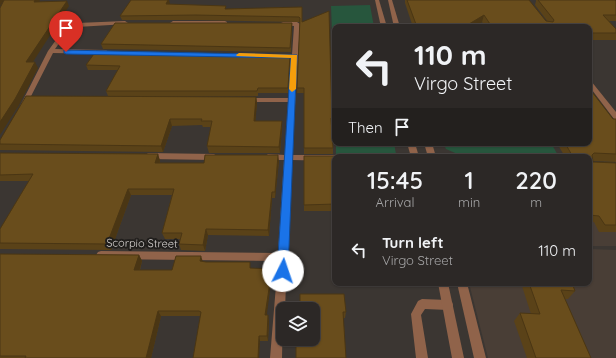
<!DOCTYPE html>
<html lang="en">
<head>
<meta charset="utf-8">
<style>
	:root { --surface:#2c2826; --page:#383432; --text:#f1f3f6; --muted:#a6a6a7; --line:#484443 }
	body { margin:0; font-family:Quicksand,sans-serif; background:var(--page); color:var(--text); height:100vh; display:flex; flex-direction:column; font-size:15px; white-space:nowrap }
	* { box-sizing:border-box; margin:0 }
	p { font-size:13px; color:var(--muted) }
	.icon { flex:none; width:22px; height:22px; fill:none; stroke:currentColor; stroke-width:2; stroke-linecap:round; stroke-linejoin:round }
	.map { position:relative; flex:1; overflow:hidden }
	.drawer { position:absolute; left:332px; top:154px; width:260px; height:132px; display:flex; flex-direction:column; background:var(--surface); border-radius:8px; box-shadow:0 1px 3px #0004,0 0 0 1px var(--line) }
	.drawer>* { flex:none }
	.top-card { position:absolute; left:332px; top:24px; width:260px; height:122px; border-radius:8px; box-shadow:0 1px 3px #0004,0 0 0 1px var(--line); background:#2c2826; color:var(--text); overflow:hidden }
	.controls { position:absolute; left:276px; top:302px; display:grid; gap:8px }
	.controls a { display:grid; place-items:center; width:44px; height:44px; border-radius:8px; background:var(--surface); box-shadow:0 1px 3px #0004,0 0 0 1px var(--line); font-size:20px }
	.pin { position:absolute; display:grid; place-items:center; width:34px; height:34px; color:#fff; margin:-41px -17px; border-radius:50% 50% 50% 0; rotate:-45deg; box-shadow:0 0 4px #0007 }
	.pin .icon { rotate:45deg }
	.me { position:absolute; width:44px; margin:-22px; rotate:4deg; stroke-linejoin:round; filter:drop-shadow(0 0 3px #0008) }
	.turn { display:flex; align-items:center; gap:14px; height:84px; padding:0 16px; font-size:18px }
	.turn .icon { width:52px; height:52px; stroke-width:2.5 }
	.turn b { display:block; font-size:28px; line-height:34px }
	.then { display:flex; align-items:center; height:38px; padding:0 16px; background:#0003; gap:8px; font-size:15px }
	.eta { display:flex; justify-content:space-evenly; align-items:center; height:68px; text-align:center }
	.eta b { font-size:24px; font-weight:600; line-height:28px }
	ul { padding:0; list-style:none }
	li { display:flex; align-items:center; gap:12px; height:56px; padding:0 16px }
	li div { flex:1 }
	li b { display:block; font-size:15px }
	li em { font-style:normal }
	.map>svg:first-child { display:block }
	.built { fill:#493e36 }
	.green { fill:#27563d }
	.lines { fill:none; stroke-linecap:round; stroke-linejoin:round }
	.service { fill:#90634a; fill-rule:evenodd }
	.minor { fill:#90634a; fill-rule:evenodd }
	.wall { fill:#5a4218 }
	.shaded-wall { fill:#4a3614 }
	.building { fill:#694d1c; stroke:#4a3614 }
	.route { fill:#1a73e8; stroke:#114b97 }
	.slow { fill:#f59e0b }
	.labels { text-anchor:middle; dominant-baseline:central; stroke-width:4; stroke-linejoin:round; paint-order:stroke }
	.street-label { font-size:11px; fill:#dad6d4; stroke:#201e1c }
</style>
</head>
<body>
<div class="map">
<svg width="616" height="358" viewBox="0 0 616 358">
	<rect width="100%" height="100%" fill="#3b3632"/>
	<g class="built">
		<rect x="589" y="170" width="27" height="76"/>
		<polygon points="589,249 616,250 616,358 488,358 469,283 589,283"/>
	</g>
	<g class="green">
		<polygon points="370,5 374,27 335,27 335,117 331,6"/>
		<polygon points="336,143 394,143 396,154 336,154"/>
		<polygon points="443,143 551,143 559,157 462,156 446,149"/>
	</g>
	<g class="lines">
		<polygon class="service" points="422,299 448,300 452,302 453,305 452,308 448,310 425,309 421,315 428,358 416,358 411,314 418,301"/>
		<g class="minor">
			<polygon points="375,0 379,0 387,27 381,27"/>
			<polygon points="388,0 392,0 400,27 394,27"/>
			<polygon points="125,21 128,23 127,24 77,27 70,28 55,49 106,50 109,52 106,54 53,53 26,106 23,108 21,107 20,106 48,51 66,26 77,23"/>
			<polygon points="225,21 227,22 227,24 173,25 170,23 173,21"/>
			<polygon points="283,22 297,22 300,24 292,155 335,155 338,157 335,157 335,161 292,160 288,255 289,257 287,260 285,309 283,309 282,358 270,358 278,261 101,259 98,258 96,255 98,252 101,251 278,253 284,160 268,160 264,157 268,154 285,155 288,102 247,102 244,100 247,98 289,98 294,26 281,25 281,23"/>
			<polygon points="589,80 591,81 616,112 616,119 614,119 589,86"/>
			<polygon points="407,143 415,143 419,157 411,157"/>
			<polygon points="424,143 432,143 436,157 428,157"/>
			<polygon points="148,153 214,154 218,157 214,160 148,159 144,156"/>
			<polygon points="438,283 448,283 464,358 452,358"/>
			<polygon points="457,283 467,283 486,358 474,358"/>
		</g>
	</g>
	<g class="wall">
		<polygon points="405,0 529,0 546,21 548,22 535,5 536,1 536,0 615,0 616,1 616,21 609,21 616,29 616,40 589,40 589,27 485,27 482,22 473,27 413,27 405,3"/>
		<polygon points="169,4 226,9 302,7 302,22 332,118 332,123 331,123 333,148 333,154 304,154 304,93 297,93 300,23 299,22 196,20 122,20 120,16"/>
		<polygon points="292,23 291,52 103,49 101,44"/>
		<polygon points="290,59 288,93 258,93 258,96 108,96 106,91 118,70 88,70 86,65"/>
		<polygon points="256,97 257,103 255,121 282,127 280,153 209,153 207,146 211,127 203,127 202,125 172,126 163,152 0,150 0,140"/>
		<polygon points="613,119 616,119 616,162 593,161 593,162 616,163 616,232 599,232 594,222 589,222 589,157 565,157 557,143 589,143"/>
		<polygon points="0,153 158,154 160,161 160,163 204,163 279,161 275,198 272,198 269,236 208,235 205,251 181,250 179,244 180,239 165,239 162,233 172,195 131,195 111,250 0,249 0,243 29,181 0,181"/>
		<polygon points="304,156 335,166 335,211 304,211"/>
		<polygon points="0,254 139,255 142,261 140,270 172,270 203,262 251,268 272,275 266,315 269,321 268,341 260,341 200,316 161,316 151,358 0,358"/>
		<polygon points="521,283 572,283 575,291 568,299 565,299 591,358 527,358 514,321 520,313 531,314"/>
		<polygon points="313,309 346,312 345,318 343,318"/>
	</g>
	<g class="shaded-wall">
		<polygon points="0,0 4,0 0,6"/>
		<polygon points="35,0 40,0 37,8 34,2"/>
		<polygon points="168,0 169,0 170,4 166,4"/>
		<polygon points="67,1 69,6 29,68 26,62"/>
		<polygon points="484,15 482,22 473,27 464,27"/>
		<polygon points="35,62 38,68 19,105 0,135 0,122"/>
		<polygon points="256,97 257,103 255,127 254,121"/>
		<polygon points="170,119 172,126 163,152 161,146"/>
		<polygon points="282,121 282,127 280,153 279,147"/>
		<polygon points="158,154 160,161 158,169 155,163"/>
		<polygon points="278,155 279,161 275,198 275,192"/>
		<polygon points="128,189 131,195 111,250 107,244"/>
		<polygon points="272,192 272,198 269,236 268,230"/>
		<polygon points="206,229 208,235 205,251 203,245"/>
		<polygon points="139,255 142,261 138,275 134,270"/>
		<polygon points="201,256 203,262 200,261"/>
		<polygon points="272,269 272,275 266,321 265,315"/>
		<polygon points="158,311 161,316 151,358 146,358"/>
		<polygon points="268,315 269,321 268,341 267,336"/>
		<polygon points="259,336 260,341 259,358 258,358"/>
	</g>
	<g class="building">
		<polygon points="4,0 35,0 34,2 67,1 26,62 35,62 15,99 0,122 0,8"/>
		<polygon points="131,0 168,0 166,4 226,6 225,9 302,7 302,22 329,11 332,118 331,118 333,148 304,148 304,88 297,88 300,18 299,17 195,15 120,16"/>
		<polygon points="407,0 529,0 546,21 553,22 554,20 538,0 615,0 616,1 616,15 603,15 616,29 616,33 589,33 589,27 492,27 484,15 464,27 417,27"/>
		<polygon points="115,23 292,23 290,48 101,44"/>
		<polygon points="96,51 290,55 288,88 258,88 257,91 106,91 120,66 86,65"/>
		<polygon points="589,88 613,119 616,119 616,154 594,153 592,155 593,162 616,163 616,225 605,225 599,216 589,215 589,157 573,157 565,143 589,143"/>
		<polygon points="26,96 256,97 254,121 282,121 279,147 207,146 212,121 201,121 202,119 170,119 161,146 0,144 0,140"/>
		<polygon points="0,153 158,154 155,163 204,163 205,155 278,155 275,192 272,192 268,230 206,229 203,245 179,244 182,233 162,233 174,189 128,189 107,244 0,243 0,229 33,174 0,175"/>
		<polygon points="304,156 334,156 335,166 335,204 304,205"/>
		<polygon points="0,254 139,255 134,270 172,270 176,256 201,256 200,261 206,262 250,262 250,268 272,269 265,315 268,315 267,336 259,336 258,358 193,358 201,312 199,311 158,311 146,358 25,358 26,356 0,356"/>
		<polygon points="529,283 572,283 575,291 561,290 591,358 536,358 520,313 540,314"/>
		<polygon points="300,294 344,294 346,312 343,312 346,358 296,358 296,339 313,339 313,309 300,309"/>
	</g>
	<polygon class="route" points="64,50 297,55 288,271 287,274 283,276 279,274 277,271 291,58 66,54 64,53"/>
	<polygon class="slow" points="239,53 297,55 296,89 292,92 289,89 291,58 237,56 236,55"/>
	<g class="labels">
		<g class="street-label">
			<text transform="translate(142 243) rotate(1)">Scorpio Street</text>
		</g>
	</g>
</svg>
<div class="controls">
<a><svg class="icon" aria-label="layers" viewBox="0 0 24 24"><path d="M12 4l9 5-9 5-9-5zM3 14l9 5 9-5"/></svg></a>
</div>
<div class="pin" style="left:66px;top:52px;background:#d93025"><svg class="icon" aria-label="arrive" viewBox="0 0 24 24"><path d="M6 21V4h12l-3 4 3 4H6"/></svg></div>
<svg class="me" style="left:283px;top:271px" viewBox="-20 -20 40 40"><circle r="19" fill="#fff"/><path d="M0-13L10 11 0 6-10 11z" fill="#1a73e8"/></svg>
<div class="top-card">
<div class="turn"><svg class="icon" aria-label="left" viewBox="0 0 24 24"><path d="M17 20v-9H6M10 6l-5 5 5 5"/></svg><div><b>110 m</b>Virgo Street</div></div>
<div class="then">Then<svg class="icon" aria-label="arrive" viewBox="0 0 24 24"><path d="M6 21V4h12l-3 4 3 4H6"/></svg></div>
</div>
<section class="drawer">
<div class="eta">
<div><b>15:45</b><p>Arrival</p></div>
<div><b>1</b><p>min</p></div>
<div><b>220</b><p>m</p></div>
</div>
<ul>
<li><svg class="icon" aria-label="left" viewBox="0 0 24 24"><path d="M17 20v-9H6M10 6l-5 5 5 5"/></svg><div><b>Turn left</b><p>Virgo Street</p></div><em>110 m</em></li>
</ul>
</section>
</div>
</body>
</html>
